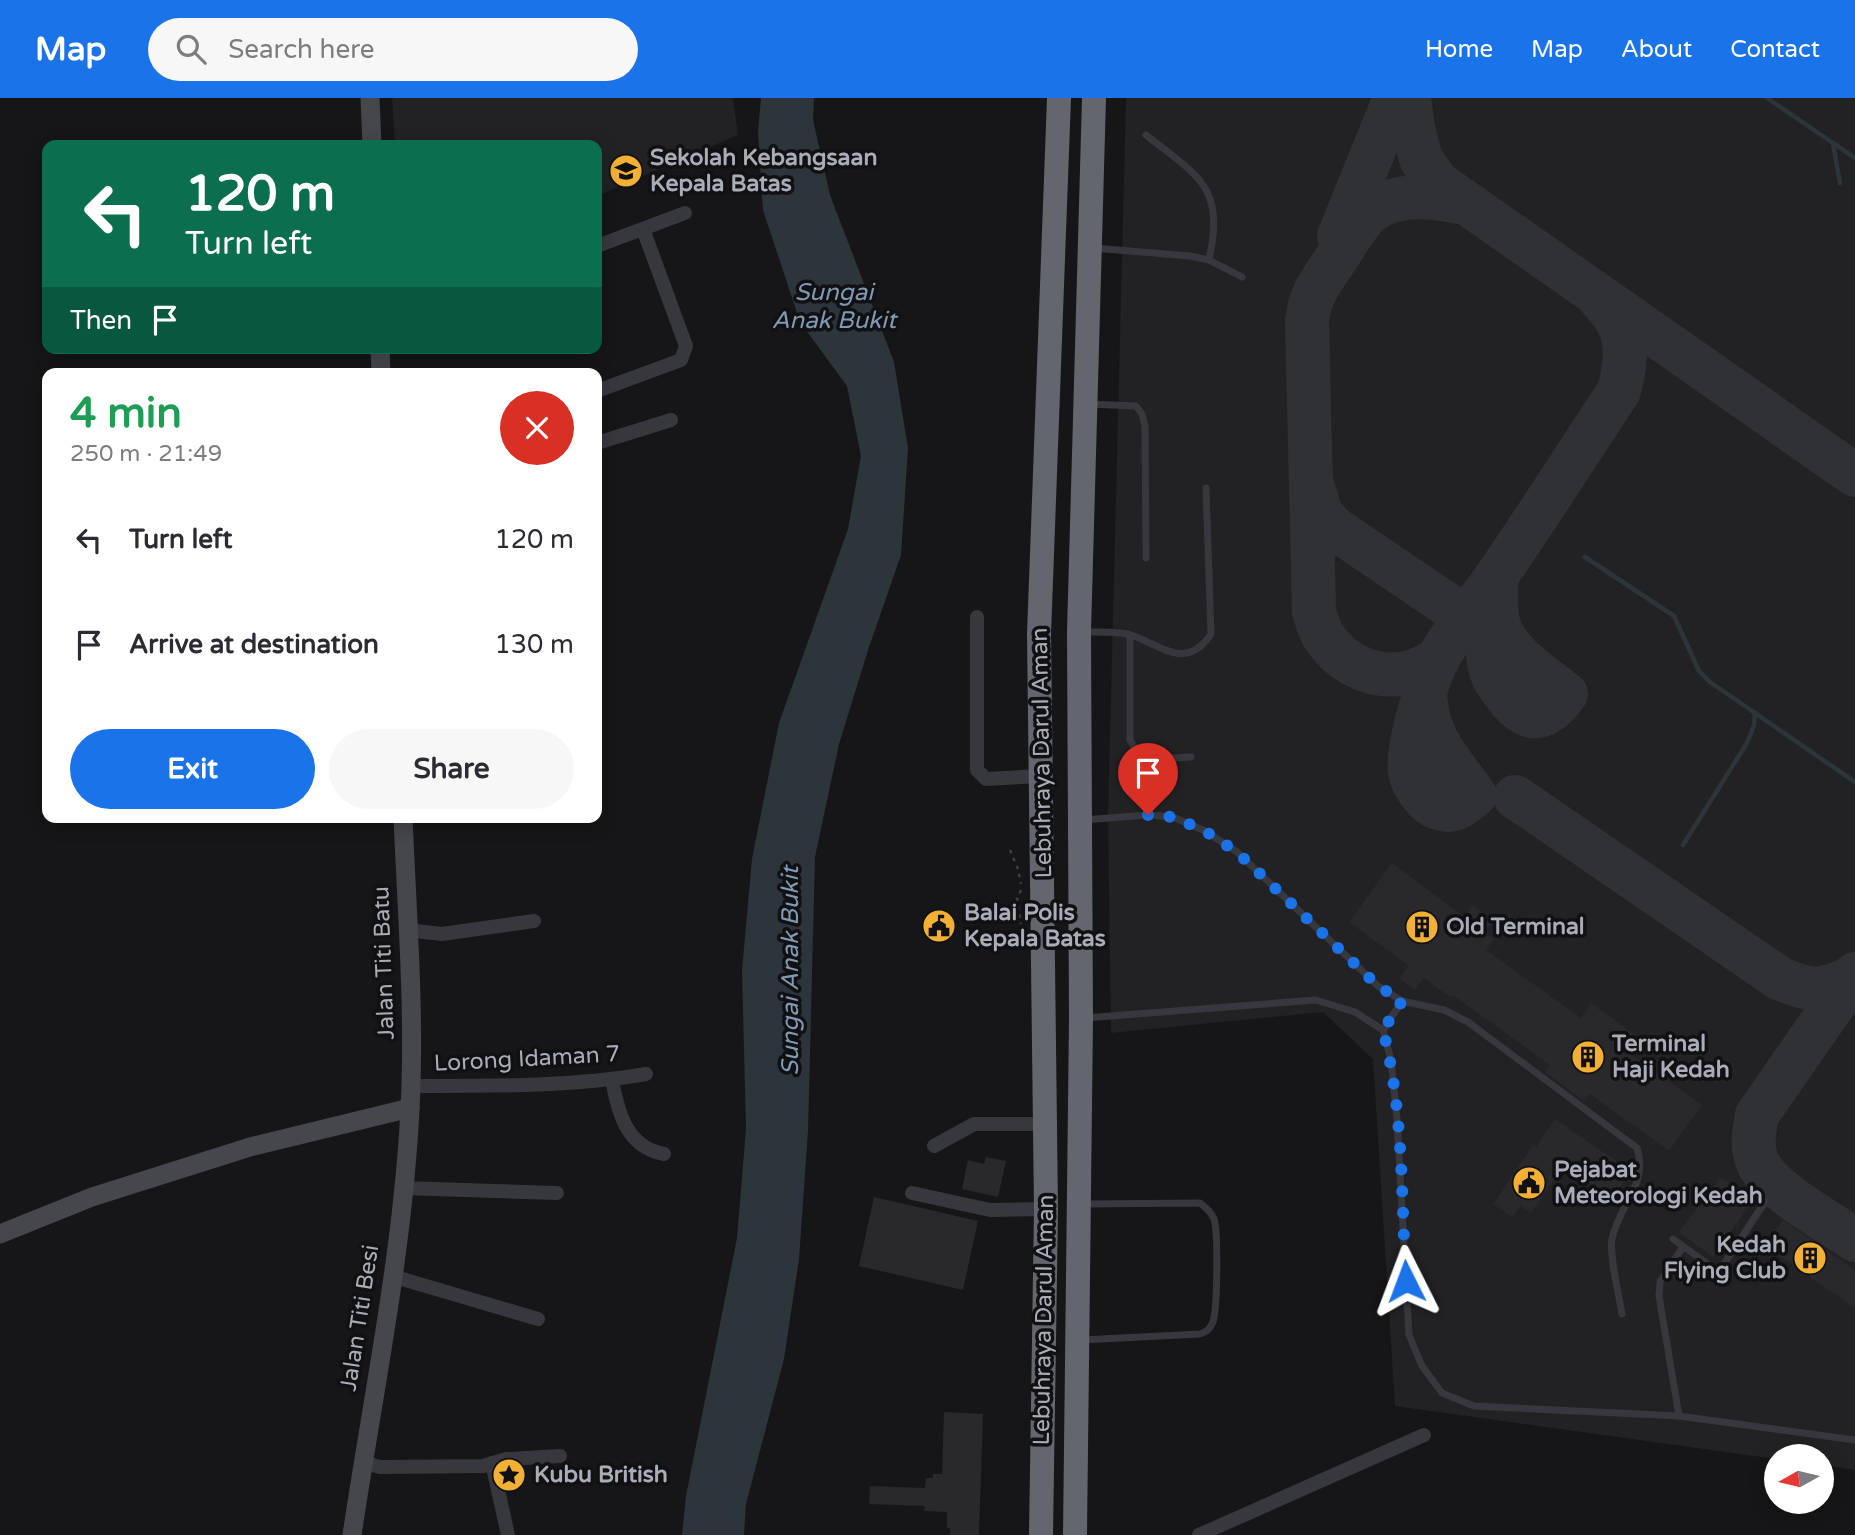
<!DOCTYPE html>
<html lang="en">
<head>
<meta charset="utf-8">
<style>
	:root { --surface:#fff; --page:#f7f7f7; --text:#2b2b33; --muted:#7c7c81; --accent:#1a73e8 }
	body { margin:0; font-family:"Varela Round",sans-serif; background:var(--page); color:var(--text); height:100vh; display:flex; flex-direction:column; font-size:26px; white-space:nowrap }
	* { box-sizing:border-box; margin:0 }
	p { font-size:23px; color:var(--muted) }
	.icon { flex:none; width:38px; height:38px; fill:none; stroke:currentColor; stroke-width:2; stroke-linecap:round; stroke-linejoin:round }
	.map { position:relative; flex:1; overflow:hidden }
	.side { position:absolute; left:42px; top:270px; width:560px; height:455px; display:flex; flex-direction:column; background:var(--surface); border-radius:14px; box-shadow:0 4px 18px #0003 }
	.side>* { flex:none }
	.banner { position:absolute; left:42px; top:42px; width:560px; height:214px; border-radius:14px; box-shadow:0 4px 18px #0003; background:#0b6e4f; color:#fff; overflow:hidden }
	.needle { width:46px; rotate:262deg }
	.controls { position:absolute; left:1764px; top:1346px; display:grid; gap:14px }
	.controls a { display:grid; place-items:center; width:70px; height:70px; border-radius:50%; background:var(--surface); box-shadow:0 4px 18px #0003; font-size:35px }
	.pin { position:absolute; display:grid; place-items:center; width:60px; height:60px; color:#fff; margin:-72px -30px; border-radius:50% 50% 50% 0; rotate:-45deg; box-shadow:0 0 7px #0007 }
	.pin .icon { rotate:45deg }
	.me { position:absolute; width:77px; margin:-38px; rotate:357deg; stroke-linejoin:round; filter:drop-shadow(0 0 5px #0008) }
	.turn { display:flex; align-items:center; gap:24px; height:147px; padding:0 28px; font-size:32px }
	.turn .icon { width:91px; height:91px; stroke-width:2.5 }
	.turn b { display:block; font-size:49px; line-height:60px }
	.then { display:flex; align-items:center; height:66px; padding:0 28px; background:#0003; gap:14px; font-size:26px }
	.round { display:grid; place-items:center; flex:none; width:74px; height:74px; border-radius:37px; background:var(--page) }
	.headline { display:flex; align-items:center; justify-content:space-between; height:119px; padding:0 28px }
	h1 { font-size:42px; font-weight:800; line-height:52px; color:#1e9e55 }
	.primary-button { display:flex; gap:14px; margin-top:auto; padding:14px 28px }
	.primary-button a { flex:1; height:80px; border-radius:42px; background:var(--accent); color:#fff; font-size:28px; font-weight:800; line-height:80px; text-align:center }
	.primary-button a+a { background:var(--page); color:var(--text) }
	ul { padding:0; list-style:none }
	li { display:flex; align-items:center; gap:21px; height:105px; padding:0 28px }
	li div { flex:1 }
	li b { display:block; font-size:26px }
	li em { font-style:normal }
	header { display:flex; align-items:center; gap:42px; box-sizing:border-box; height:98px; padding:0 35px; background:var(--accent); color:#fff }
	header strong { font-size:33px }
	nav { display:flex; gap:38px; margin-inline-start:auto; font-size:24px }
	.search { width:490px; height:63px; background:var(--page); display:flex; align-items:center; gap:18px; box-sizing:border-box; padding:0 24px; border-radius:38px; color:var(--muted); font-size:26px }
	.map>svg:first-child { display:block }
	.built { fill:#222225 }
	.water { fill:#2c353c }
	.lines { fill:none; stroke-linecap:round; stroke-linejoin:round }
	.stream { stroke:#2c353c; stroke-width:4.5 }
	.taxiway { stroke:#303135; stroke-width:44 }
	.building { fill:#29292c }
	.path { stroke:#3d3f44; stroke-width:2.5; stroke-dasharray:3.5 5; stroke-linecap:butt }
	.lane { stroke:#37383d; stroke-width:7 }
	.street { stroke:#37383d; stroke-width:14 }
	.secondary { stroke:#45474d; stroke-width:19 }
	.highway { stroke:#63666e; stroke-width:24 }
	.route { stroke:#1a73e8; stroke-width:12; stroke-dasharray:0 21.6 }
	.labels { text-anchor:middle; dominant-baseline:central; stroke-width:7; stroke-linejoin:round; paint-order:stroke }
	.poi-label { font-size:23px; font-weight:bold; fill:#a8adb8; stroke:#111113; text-anchor:start }
	.street-label { font-size:23px; fill:#a8adb8; stroke:#111113 }
	.water-label { font-size:24px; font-style:italic; fill:#7f9bb3; stroke:#111113 }
</style>
</head>
<body>
<header>
<strong>Map</strong>
<div class="search"><svg class="icon" aria-label="search" viewBox="0 0 24 24"><circle cx="10" cy="10" r="6"/><path d="M15 15l6 6"/></svg>Search here</div>
<nav><a>Home</a><a>Map</a><a>About</a><a>Contact</a></nav>
</header>
<div class="map">
<svg width="1855" height="1437" viewBox="0 0 1855 1437">
	<rect width="100%" height="100%" fill="#161618"/>
	<g class="built">
		<polygon points="392,0 733,0 738,37 597,98 597,47 395,47"/>
		<polygon points="1126,0 1855,0 1855,1372 1822,1367 1822,1358 1776,1358 1776,1361 1395,1308 1373,961 1323,914 1111,935 1108,719"/>
	</g>
	<polygon class="water" points="761,0 814,0 813,22 830,97 894,264 908,350 901,457 869,549 839,646 815,759 808,1033 799,1161 784,1261 746,1406 744,1437 682,1437 686,1398 737,1140 746,1031 742,872 752,761 779,625 848,431 861,358 847,288 800,224 763,112 758,34"/>
	<g class="lines">
		<g class="stream">
			<polyline points="1767,0 1855,60"/>
			<polyline points="1833,45 1840,85"/>
			<polyline points="1585,459 1674,518 1699,573 1710,584 1855,684"/>
			<polyline points="1683,747 1747,645 1754,627 1755,615"/>
		</g>
		<g class="taxiway">
			<polyline points="1409,0 1413,30 1421,61 1438,85 1855,377"/>
			<polyline points="1339,138 1395,0"/>
			<polyline points="1312,386 1321,416 1334,430 1467,520 1484,533 1487,541"/>
			<path d="M1496 479C1497 493 1495 510 1498 524 1506 556 1542 576 1566 596 1543 628 1524 624 1503 594 1496 585 1491 577 1489 566 1485 540 1494 505 1496 479Z"/>
			<path d="M1438 561C1430 565 1422 570 1414 573 1379 584 1343 568 1324 539 1319 532 1317 522 1314 514L1307 223C1310 196 1321 183 1336 161 1346 146 1357 125 1371 113 1399 93 1434 99 1465 105"/>
			<path d="M1425 596C1427 640 1450 662 1475 697 1463 707 1455 716 1438 710 1426 706 1412 687 1410 674 1406 652 1427 582 1438 561 1453 532 1478 506 1496 479 1538 418 1578 355 1619 293 1625 271 1629 246 1618 225 1613 215 1604 206 1597 197"/>
			<path d="M1515 699 1779 880C1810 894 1822 894 1853 879"/>
			<path d="M1855 876 1757 1017C1754 1033 1751 1050 1758 1065 1770 1092 1829 1124 1855 1142"/>
		</g>
	</g>
	<g class="building">
		<polygon points="1392,765 1464,819 1473,807 1493,823 1485,834 1494,841 1486,852 1581,920 1591,905 1635,937 1625,952 1702,1007 1669,1053 1590,996 1584,1003 1545,974 1550,967 1453,897 1451,900 1424,880 1415,892 1399,880 1409,868 1349,824"/>
		<polygon points="1555,1021 1622,1067 1618,1073 1627,1079 1612,1101 1564,1068 1531,1115 1520,1108 1512,1119 1493,1106 1533,1047 1536,1049"/>
		<polygon points="986,1059 1006,1063 998,1099 962,1091 968,1062 984,1066"/>
		<polygon points="1721,1079 1753,1102 1713,1159 1679,1134"/>
		<polygon points="874,1099 978,1123 963,1192 859,1168"/>
		<polygon points="1783,1122 1855,1172 1855,1210 1765,1148"/>
		<polygon points="944,1314 983,1316 979,1437 950,1437 950,1430 947,1430 947,1414 924,1413 925,1408 869,1406 870,1388 925,1390 926,1380 933,1380 933,1376 942,1376"/>
	</g>
	<g class="lines">
		<g class="path">
			<polyline points="1010,752 1018,771 1021,786"/>
			<polyline points="1021,792 1017,801 1021,826"/>
		</g>
		<g class="lane">
			<path d="M1146 37C1199 79 1225 88 1209 162"/>
			<polyline points="1093,150 1190,158 1209,162 1242,179"/>
			<polyline points="1088,306 1136,308 1142,316 1145,328 1146,460"/>
			<path d="M1083 534C1098 534 1113 533 1128 536 1159 545 1185 575 1211 536L1206 390"/>
			<path d="M1130 537V642C1142 667 1167 660 1191 659"/>
			<path d="M1083 722 1148 717 1173 719 1205 733 1237 754 1378 888 1402 903 1444 912 1468 924 1637 1050C1649 1085 1619 1107 1612 1141 1609 1157 1619 1197 1622 1216"/>
			<polyline points="1085,920 1316,902 1355,914 1383,932 1391,962 1397,1021 1409,1237 1422,1268 1442,1295 1474,1308 1679,1318 1855,1342"/>
			<polyline points="1383,932 1402,903"/>
			<polyline points="1673,1141 1712,1169 1718,1170 1724,1166 1765,1104"/>
			<path d="M1081 1242 1200 1236C1206 1234 1209 1232 1212 1226 1218 1216 1218 1132 1214 1121 1211 1113 1206 1110 1200 1105L1084 1106"/>
			<polyline points="1679,1318 1659,1198 1660,1184 1683,1149"/>
		</g>
		<g class="street">
			<polyline points="597,148 685,115"/>
			<polyline points="597,293 681,262 686,248 643,131"/>
			<polyline points="597,345 671,322"/>
			<polyline points="977,519 977,672 986,681 1041,678"/>
			<polyline points="407,832 442,836 534,823"/>
			<path d="M612 982C618 1014 626 1049 664 1056"/>
			<path d="M411 988C489 988 569 989 646 976"/>
			<polyline points="934,1048 974,1026 1045,1026"/>
			<polyline points="404,1090 557,1095"/>
			<polyline points="912,1095 990,1112 1046,1111"/>
			<polyline points="392,1178 538,1221"/>
			<polyline points="363,1364 380,1369 483,1368 506,1361 560,1358"/>
			<polyline points="492,1365 508,1437"/>
			<polyline points="1199,1437 1424,1337"/>
		</g>
		<g class="secondary">
			<polyline points="370,0 372,47"/>
			<polyline points="380,250 381,275"/>
			<polyline points="0,1136 92,1099 250,1049 410,1010"/>
			<path d="M352 1437C373 1296 403 1154 410 1011 415 914 407 816 403 719"/>
		</g>
		<g class="highway">
			<polyline points="1041,1437 1046,1111 1039,536 1059,0"/>
			<polyline points="1075,1437 1081,920 1079,534 1094,0"/>
		</g>
	</g>
	<g class="lines">
		<path class="route" d="M1148 717 1173 719 1205 733 1237 754 1378 888 1402 903 1383 932C1404 1013 1401 1100 1406 1183"/>
	</g>
	<defs>
		<symbol id="school-disc" viewBox="-11 -11 22 22"><circle r="9.5" fill="#f2b134" stroke="#111113"/><path d="M0-5L7-2L0 1L-7-2ZM-4 1L0 2.5L4 1V4Q0 6-4 4Z" fill="#111"/></symbol>
		<symbol id="civic-disc" viewBox="-11 -11 22 22"><circle r="9.5" fill="#f2b134" stroke="#111113"/><path d="M-.6-6.5H3V-4.5H.6V-3L4-1V1h2V6H-6V1h2V-1L-.6-3ZM-1.2 2.5V6h2.4V2.5Z" fill="#111"/></symbol>
		<symbol id="building-disc" viewBox="-11 -11 22 22"><circle r="9.5" fill="#f2b134" stroke="#111113"/><path d="M-4-6H4V6H1V3H-1V6H-4ZM-2.5-4.3h1.7v1.8h-1.7ZM.8-4.3h1.7v1.8H.8ZM-2.5-1h1.7V.8h-1.7ZM.8-1h1.7V.8H.8Z" fill="#111"/></symbol>
		<symbol id="sight-disc" viewBox="-11 -11 22 22"><circle r="9.5" fill="#f2b134" stroke="#111113"/><path d="M0-6L1.8-2.2L6-1.7L2.9 1.2L3.7 5.4L0 3.3L-3.7 5.4L-2.9 1.2L-6-1.7L-1.8-2.2Z" fill="#111"/></symbol>
	</defs>
	<g fill-rule="evenodd">
		<use href="#school-disc" x="607" y="54" width="38" height="38"/>
		<use href="#civic-disc" x="920" y="809" width="38" height="38"/>
		<use href="#building-disc" x="1403" y="810" width="38" height="38"/>
		<use href="#building-disc" x="1569" y="940" width="38" height="38"/>
		<use href="#civic-disc" x="1510" y="1066" width="38" height="38"/>
		<use href="#building-disc" x="1791" y="1141" width="38" height="38"/>
		<use href="#sight-disc" x="490" y="1358" width="38" height="38"/>
	</g>
	<g class="labels">
		<g class="poi-label">
			<text x="650" y="60">Sekolah Kebangsaan<tspan x="650" dy="26">Kepala Batas</tspan></text>
			<text x="964" y="815">Balai Polis<tspan x="964" dy="26">Kepala Batas</tspan></text>
			<text x="1446" y="829">Old Terminal</text>
			<text x="1612" y="946">Terminal<tspan x="1612" dy="26">Haji Kedah</tspan></text>
			<text x="1554" y="1072">Pejabat<tspan x="1554" dy="26">Meteorologi Kedah</tspan></text>
			<text x="1786" y="1147" text-anchor="end">Kedah<tspan x="1786" dy="26">Flying Club</tspan></text>
			<text x="534" y="1377">Kubu British</text>
		</g>
		<g class="street-label">
			<text transform="translate(1042 655) rotate(-91)">Lebuhraya Darul Aman</text>
			<text transform="translate(384 865) rotate(-92)">Jalan Titi Batu</text>
			<text transform="translate(527 961) rotate(-3)">Lorong Idaman 7</text>
			<text transform="translate(360 1220) rotate(-81)">Jalan Titi Besi</text>
			<text transform="translate(1044 1222) rotate(-89)">Lebuhraya Darul Aman</text>
		</g>
		<g class="water-label">
			<text x="834" y="194">Sungai<tspan x="834" dy="28">Anak Bukit</tspan></text>
			<text transform="translate(790 873) rotate(-90)">Sungai Anak Bukit</text>
		</g>
	</g>
</svg>
<div class="controls">
<a><svg class="needle" viewBox="-14 -14 28 28"><path d="M0-13l5 13h-10z" fill="#e53935"/><path d="M0 13l5-13h-10z" fill="#7c7c81"/></svg></a>
</div>
<div class="pin" style="left:1148px;top:717px;background:#d93025"><svg class="icon" aria-label="arrive" viewBox="0 0 24 24"><path d="M6 21V4h12l-3 4 3 4H6"/></svg></div>
<svg class="me" style="left:1406px;top:1183px" viewBox="-20 -20 40 40"><path d="M0-17L14 15 0 8-14 15z" fill="#1a73e8" stroke="#fff" stroke-width="4"/></svg>
<div class="banner">
<div class="turn"><svg class="icon" aria-label="left" viewBox="0 0 24 24"><path d="M17 20v-9H6M10 6l-5 5 5 5"/></svg><div><b>120 m</b>Turn left</div></div>
<div class="then">Then<svg class="icon" aria-label="arrive" viewBox="0 0 24 24"><path d="M6 21V4h12l-3 4 3 4H6"/></svg></div>
</div>
<section class="side">
<div class="headline"><div><h1>4 min</h1><p>250 m · 21:49</p></div><a class="round" style="background:#d93025;color:#fff"><svg class="icon" aria-label="close" viewBox="0 0 24 24"><path d="M6 6l12 12M18 6L6 18"/></svg></a></div>
<ul>
<li><svg class="icon" aria-label="left" viewBox="0 0 24 24"><path d="M17 20v-9H6M10 6l-5 5 5 5"/></svg><div><b>Turn left</b></div><em>120 m</em></li>
<li><svg class="icon" aria-label="arrive" viewBox="0 0 24 24"><path d="M6 21V4h12l-3 4 3 4H6"/></svg><div><b>Arrive at destination</b></div><em>130 m</em></li>
</ul>
<div class="primary-button"><a>Exit</a><a>Share</a></div>
</section>
</div>
</body>
</html>
